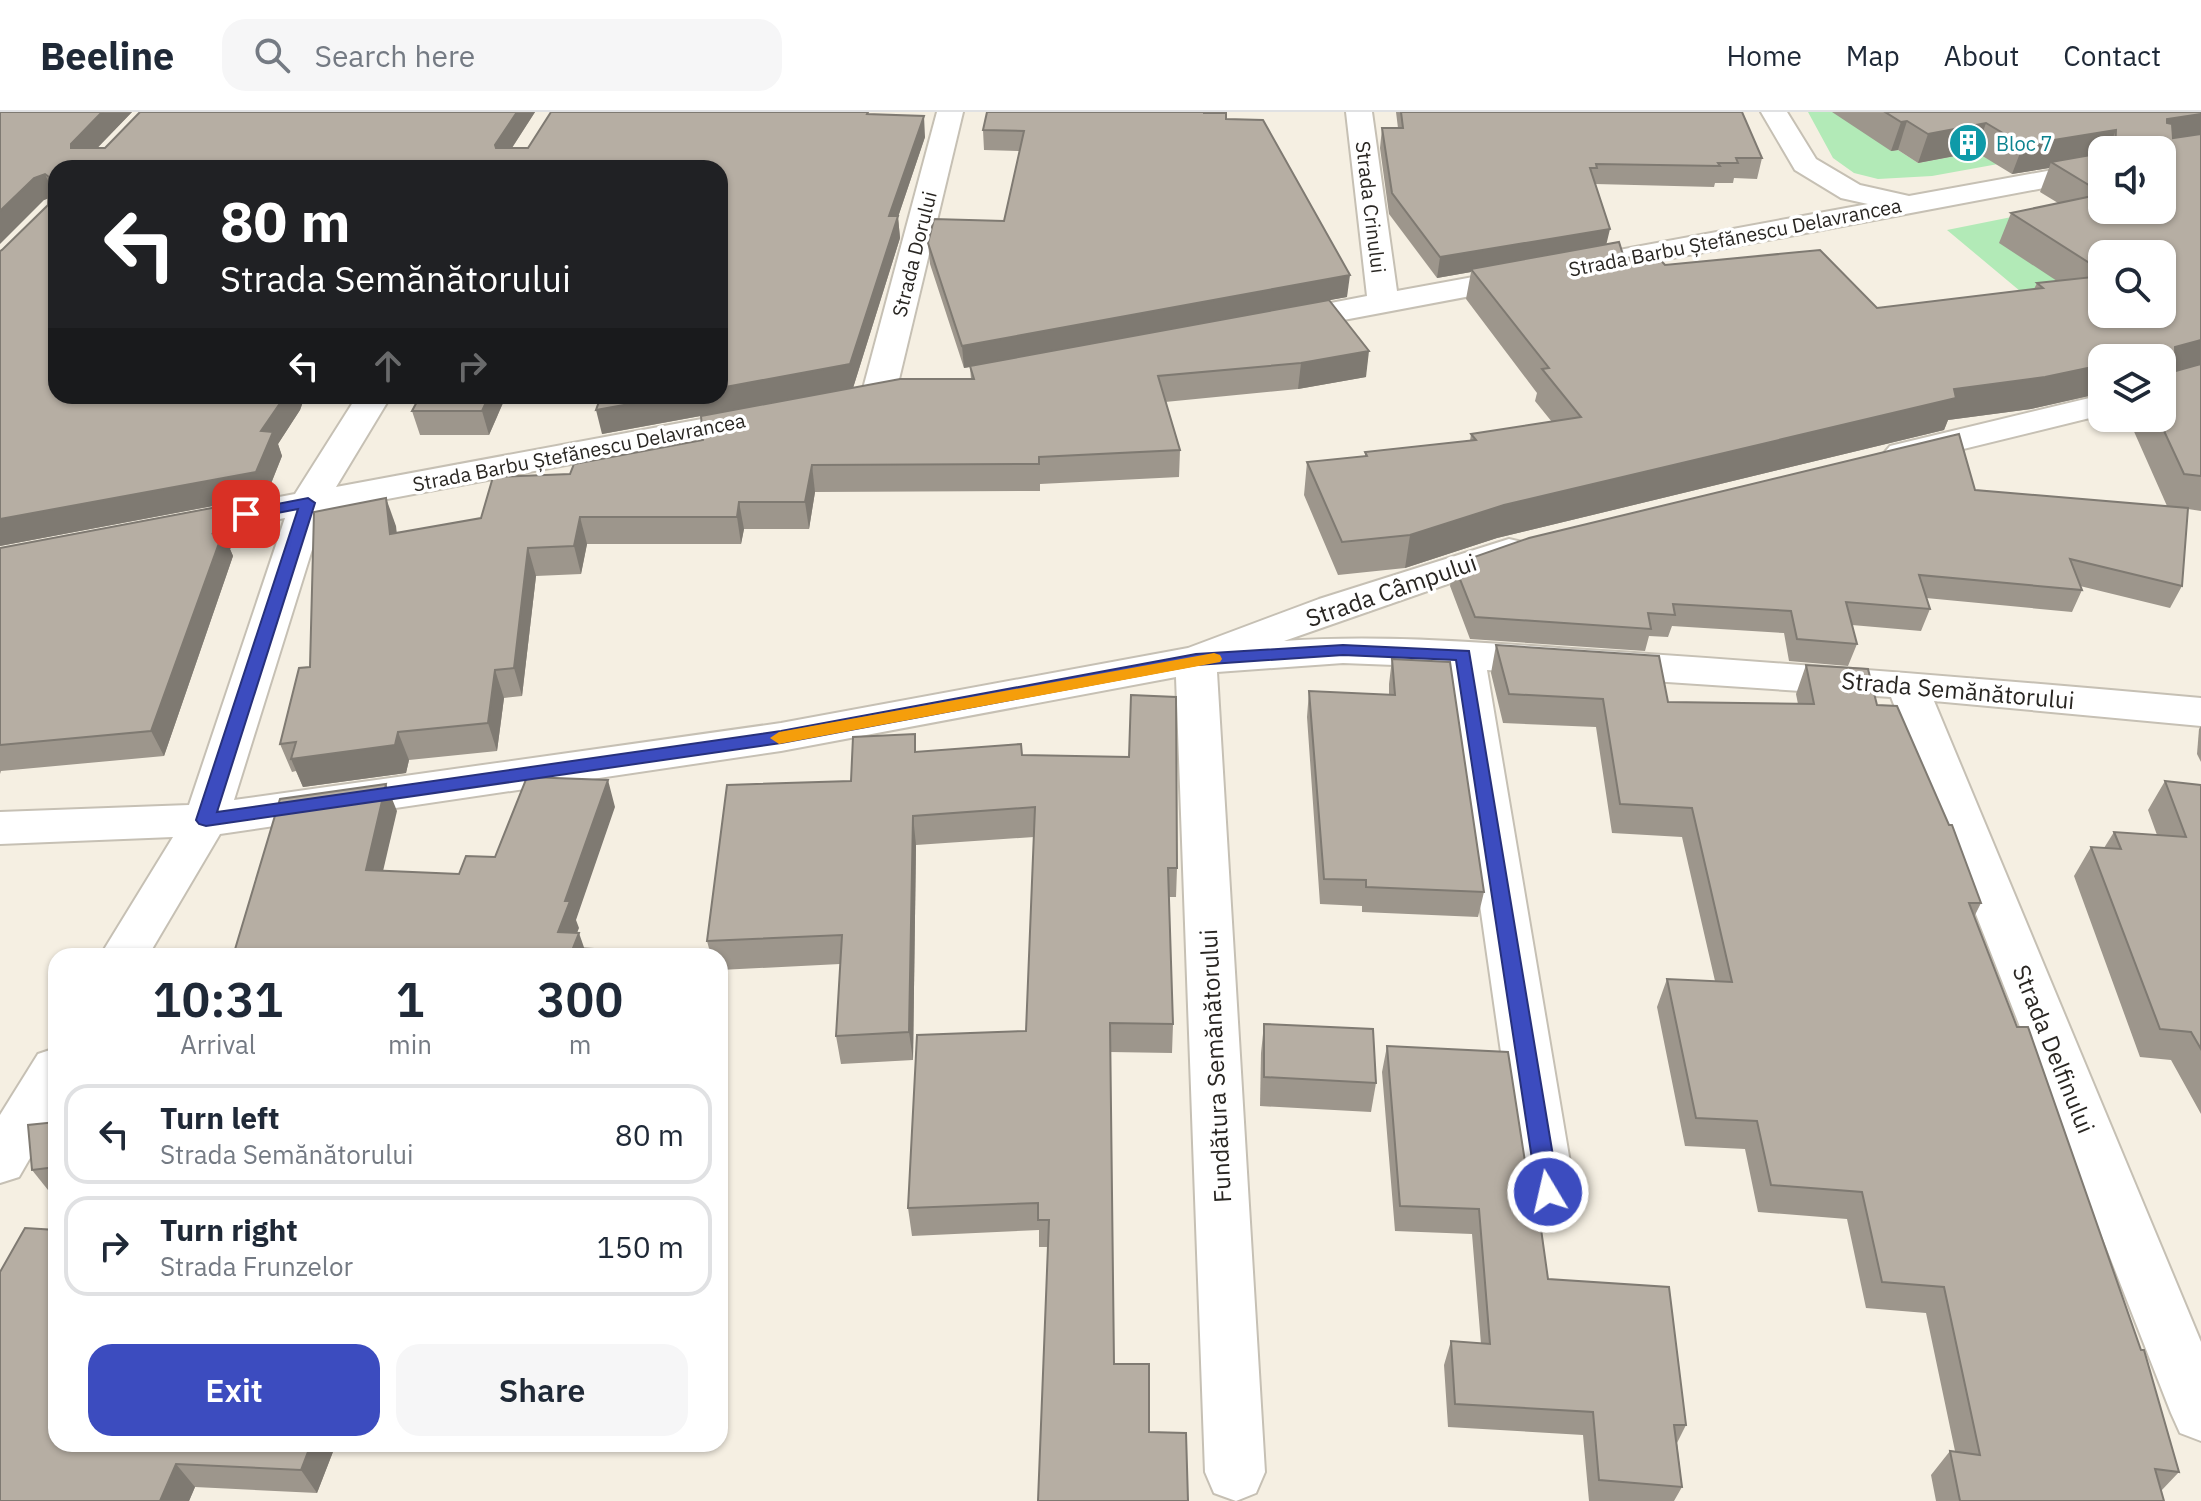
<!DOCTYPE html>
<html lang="en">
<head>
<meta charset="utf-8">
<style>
	:root { --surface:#fff; --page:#f6f6f7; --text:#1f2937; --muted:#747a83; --line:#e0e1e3; --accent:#3c4cbf }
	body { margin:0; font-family:"IBM Plex Sans",sans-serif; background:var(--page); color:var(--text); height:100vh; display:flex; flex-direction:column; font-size:30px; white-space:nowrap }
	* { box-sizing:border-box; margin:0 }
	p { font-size:26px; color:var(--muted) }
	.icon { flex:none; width:44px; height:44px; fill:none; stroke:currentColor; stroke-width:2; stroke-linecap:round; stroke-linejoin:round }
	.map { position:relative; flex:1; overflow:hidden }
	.details { position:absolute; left:48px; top:836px; width:680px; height:504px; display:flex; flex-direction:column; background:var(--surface); border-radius:24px; box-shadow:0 2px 6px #0004 }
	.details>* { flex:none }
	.guide { position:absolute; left:48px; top:48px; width:680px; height:244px; border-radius:24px; box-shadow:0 2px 6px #0004; background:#202124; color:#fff; overflow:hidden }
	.buttons { position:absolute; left:2088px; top:24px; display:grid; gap:16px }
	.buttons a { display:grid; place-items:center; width:88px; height:88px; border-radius:16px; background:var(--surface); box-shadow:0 2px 6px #0004; font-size:40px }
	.pin { position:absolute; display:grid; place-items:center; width:68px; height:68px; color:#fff; margin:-34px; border-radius:16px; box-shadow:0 4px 12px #0006 }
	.me { position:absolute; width:88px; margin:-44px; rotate:351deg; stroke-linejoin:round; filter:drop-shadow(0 0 6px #0008) }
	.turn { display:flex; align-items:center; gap:28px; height:168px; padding:0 40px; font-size:36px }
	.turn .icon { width:104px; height:104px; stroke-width:2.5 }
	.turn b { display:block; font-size:56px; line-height:68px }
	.lanes { display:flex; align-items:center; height:76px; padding:0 40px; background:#0003; justify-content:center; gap:40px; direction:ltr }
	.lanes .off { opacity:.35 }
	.eta { display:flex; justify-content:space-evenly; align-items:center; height:136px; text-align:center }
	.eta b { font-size:48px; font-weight:600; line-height:56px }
	.button { display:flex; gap:16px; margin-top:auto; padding:16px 40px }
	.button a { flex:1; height:92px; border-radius:24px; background:var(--accent); color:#fff; font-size:32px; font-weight:600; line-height:92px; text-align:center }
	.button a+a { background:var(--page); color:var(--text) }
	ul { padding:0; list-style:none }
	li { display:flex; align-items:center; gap:24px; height:100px; margin:0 16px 12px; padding:0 24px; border:4px solid var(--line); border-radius:24px }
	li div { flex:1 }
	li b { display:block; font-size:30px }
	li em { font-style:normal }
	header { display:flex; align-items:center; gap:48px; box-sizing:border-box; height:112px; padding:0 40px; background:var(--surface); border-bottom:2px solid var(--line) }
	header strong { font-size:38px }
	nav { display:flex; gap:44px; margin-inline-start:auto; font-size:28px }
	.search { width:560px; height:72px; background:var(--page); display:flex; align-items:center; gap:20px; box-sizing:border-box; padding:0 28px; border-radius:24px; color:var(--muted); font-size:30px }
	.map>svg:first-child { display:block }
	.green { fill:#b2eab7 }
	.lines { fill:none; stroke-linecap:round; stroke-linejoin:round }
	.minor-casing { stroke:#c6c0b4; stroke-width:4 }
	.minor { fill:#fff; fill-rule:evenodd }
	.wall { fill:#9d968c; fill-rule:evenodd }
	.shaded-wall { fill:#7f7a72 }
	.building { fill:#b6aea3; stroke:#7f7a72; stroke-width:2 }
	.route { fill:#3c4cbf; stroke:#27317c; stroke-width:2 }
	.slow { fill:#f59e0b }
	.labels { text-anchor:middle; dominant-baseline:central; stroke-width:7; stroke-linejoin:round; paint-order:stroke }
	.far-culture-label { font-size:20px; fill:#0d838f; stroke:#fff; text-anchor:start }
	.far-street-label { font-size:20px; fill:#292622; stroke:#fff }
	.street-label { font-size:24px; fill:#292622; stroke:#fff }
</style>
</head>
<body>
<header>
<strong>Beeline</strong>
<div class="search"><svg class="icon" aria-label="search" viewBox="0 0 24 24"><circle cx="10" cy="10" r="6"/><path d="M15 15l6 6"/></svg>Search here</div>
<nav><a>Home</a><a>Map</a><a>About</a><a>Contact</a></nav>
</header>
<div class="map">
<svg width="2201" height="1389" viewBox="0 0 2201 1389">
	<rect width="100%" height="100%" fill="#f5efe2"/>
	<g class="green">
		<polygon points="1808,0 2057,0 1891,39 1898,38 1918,51 1976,40 1985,45 2201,15 1932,64 1878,67 1854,61 1833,46"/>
		<polygon points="2102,87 2102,98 2162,98 2201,94 2000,131 2040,157 2102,170 2026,184 1947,118"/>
	</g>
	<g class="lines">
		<defs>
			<g id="minor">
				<polygon points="937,0 963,0 895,284 890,291 878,294 866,291 861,284"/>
				<polygon points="1346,0 1372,0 1397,179 1868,92 1841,86 1795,58 1761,0 1787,0 1816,47 1860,73 1909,84 2102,49 2102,65 1280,220 1269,217 1264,210 1269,203 1367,184"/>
				<polygon points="2102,283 2102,303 1902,352 1890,348 1884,341 1890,334"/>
				<path d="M357 284H391L336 375 761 296 773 299 778 306 773 313 761 316 324 399 234 688 781 611 1188 536 1319 487 1509 427 1522 430 1528 438 1522 446 1284 529C1400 521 1517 534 1634 541 1823 554 2012 569 2201 586V614L1934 589 2201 1230V1329L2180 1321 2171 1301 1891 585 1487 558 1575 1080 1567 1096 1548 1103 1529 1096 1521 1080 1446 555 1343 551 1217 560 1265 1360 1256 1381 1236 1389 1214 1381 1205 1360 1176 565 781 639 220 722 148 844H100L173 725 0 732V700L189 693 285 406 179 426 166 423 160 415 166 407 179 404 295 382Z"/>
				<polygon points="56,936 56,1001 19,1065 0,1071 0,1003 38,942"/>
			</g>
		</defs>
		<use href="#minor" class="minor-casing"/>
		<use href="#minor" class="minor"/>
	</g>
	<g class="wall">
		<polygon points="0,0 132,0 97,36 105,36 140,0 535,0 512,36 528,36 868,0 868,2 925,25 898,105 900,126 853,276 971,267 970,255 964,256 930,152 928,131 1004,109 1020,39 984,38 983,18 1204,1 1226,7 1347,185 1329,188 1366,265 1298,277 1165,290 1180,338 1179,365 1040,372 1040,379 815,380 809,417 744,417 741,432 587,432 581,462 536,464 522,584 504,586 497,639 409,648 406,661 303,675 296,659 292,660 280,632 310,555 396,414 396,421 481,406 570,362 703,328 701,304 602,322 720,56 56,56 56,284 305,284 300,298 278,332 282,344 266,384 0,434 0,139 2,138 48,93 48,86 44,88"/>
		<path d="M1396 0H1742L1762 46 1757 67 1734 66 1733 71H1715L1714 75 1595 72 1606 132 1624 146 1665 153 1877 196 2034 177 2037 171 2057 169 1999 131 2011 101 2058 91 2040 80 2049 56 2012 62 1976 40 1918 51 1898 38 1891 39 1832 0H2201V399L2188 397 2182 474 2170 496 2080 474 2082 478 2072 500 1926 486 1930 497 1921 519 1852 513 1857 532 1848 554 1789 549 1784 521 1672 514 1668 525 1649 524 1645 539 1470 527 1450 474 1454 452 1975 378 2167 394 2128 306H2162V246H2102V281L2031 297 1948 308 1944 318 1497 426 1405 456 1338 463 1304 383 1307 350 1365 345V340L1470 329 1471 322 1552 310 1535 289 1537 281 1466 187 1471 160 1437 166 1389 102 1380 36 1382 16H1398ZM2102 38H2162L2102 98ZM2102 142 2162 202H2102Z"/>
		<polygon points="506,284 489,323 420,323 412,299"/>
		<polygon points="244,417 230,437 233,444 164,644 1,659 0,662 0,436"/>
		<polygon points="1496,533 1668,590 1798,592 1796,582 1806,553 1877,593 1981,791 1974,805 2179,1360 2161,1379 2164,1389 1936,1389 1931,1363 1950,1339 1955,1339 1926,1201 1866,1196 1847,1107 1758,1100 1745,1037 1685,1034 1657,895 1667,867 1715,869 1682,725 1612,721 1596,615 1503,611 1491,561"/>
		<polygon points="1392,547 1484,780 1478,805 1362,800 1362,794 1320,792 1307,605 1309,579 1389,583 1389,572"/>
		<polygon points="2201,614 2201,650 2197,642 2199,617"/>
		<polygon points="917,639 1022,643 1177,756 1176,785 1169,785 1173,912 1172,941 1110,940 1038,1389 1048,1135 1039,1135 1039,1118 912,1124 908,1096 1026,919 1034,725 916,733 913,948 841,952 836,924 840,852 720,858 720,844 711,844 707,829 851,669"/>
		<polygon points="2165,669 2201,673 2201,1002 2171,948 2140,945 2074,764 2091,735 2104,736 2114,720 2157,723 2148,698"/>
		<polygon points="1264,912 1376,971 1371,1000 1260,994 1261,941"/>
		<polygon points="1387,934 1526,1056 1548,1167 1686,1313 1677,1331 1682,1375 1674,1389 1589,1389 1583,1323 1448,1315 1444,1253 1451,1229 1481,1232 1472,1122 1395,1119 1382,960"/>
		<polygon points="56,1010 56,1083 52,1083 32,1058"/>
		<polygon points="56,1332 336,1332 317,1381 195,1375 189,1389 0,1389"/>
	</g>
	<g class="shaded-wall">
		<polygon points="102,0 132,0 80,54 71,36 71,32"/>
		<polygon points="517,0 535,0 500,54 495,33"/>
		<polygon points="2201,2 2201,28 2155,36 2167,7"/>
		<polygon points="924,4 925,25 898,105 900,126 853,276 602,322 596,298 674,284 720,284 720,276 889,104"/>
		<polygon points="1907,9 1898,38 1891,39 1901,10"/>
		<polygon points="1986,11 1976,40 1918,51 1928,22"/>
		<polygon points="2116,18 2108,38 2102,38 2102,47 2051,50 2049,56 2012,62 2023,33"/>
		<polygon points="45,62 55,84 44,88 0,132 0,99 34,66"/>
		<polygon points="1610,117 1605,138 1471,157 1471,160 1437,166 1440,145"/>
		<polygon points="1350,163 1347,185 964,256 962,234"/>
		<polygon points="2201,228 2201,256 2162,266 2175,235"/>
		<polygon points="1369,239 1366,265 1298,277 1301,251"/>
		<polygon points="2102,253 2102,281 2031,297 1948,308 1944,318 1497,426 1405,456 1410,423 1504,393 1954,277"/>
		<polygon points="285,284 305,284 300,298 278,332 282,344 266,384 0,434 0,407 261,319"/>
		<polygon points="489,284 506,284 489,323 482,299"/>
		<polygon points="812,353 815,380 809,417 805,390"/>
		<polygon points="386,386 396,414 400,449 390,422"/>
		<polygon points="739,390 744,417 741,432 737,405"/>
		<polygon points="233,392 244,417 230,437 233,444 164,644 151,619 213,421"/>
		<polygon points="580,405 587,432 581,462 574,434"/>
		<polygon points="528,436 536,464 522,584 514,556"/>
		<polygon points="495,558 504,586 497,639 488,611"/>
		<polygon points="398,620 409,648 406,661 303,675 291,647"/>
		<polygon points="608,668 615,695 576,808 579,816 568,844 558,820 565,789"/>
		<polygon points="386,672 397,699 377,785 366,758"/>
		<polygon points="913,704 916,733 913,948 909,920"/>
		<polygon points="579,821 587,844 573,836"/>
		<polygon points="311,1332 336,1332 317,1381 301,1358"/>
		<polygon points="176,1352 195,1375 189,1389 160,1389"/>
	</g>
	<g class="building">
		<polygon points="0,0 102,0 71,32 71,36 105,36 140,0 517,0 495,33 496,36 528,36 551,0 868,0 867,2 924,4 889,104 898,104 850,252 720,276 720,56 56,56 56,284 285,284 261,319 273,320 256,360 0,407 0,139 2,138 48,93 49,65 45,62 34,66 0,99"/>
		<polygon points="987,0 1204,0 1204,1 1226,1 1226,7 1263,8 1350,163 962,234 928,131 934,107 1004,109 1024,19 983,18"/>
		<polygon points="1401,0 1742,0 1762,46 1736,46 1738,51 1718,51 1720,54 1596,52 1597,56 1590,56 1610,117 1440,145 1392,81 1382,16 1403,16"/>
		<polygon points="1885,0 2201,0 2201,2 2167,7 2167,11 2172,12 2173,26 2201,22 2201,228 2175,235 2176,259 2201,252 2201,364 2184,362 2158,306 2162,306 2162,246 2102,246 2102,253 2045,265 1954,277 1956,286 1504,393 1410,423 1342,430 1307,350 1367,344 1365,340 1476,328 1471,322 1581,305 1542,257 1549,256 1471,157 1619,130 1624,146 1656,143 1665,153 1820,138 1877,196 2043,176 2037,171 2102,164 2102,202 2162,202 2162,142 2102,142 2102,159 2011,101 2102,82 2102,98 2162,98 2162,38 2115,38 2116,18 2023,33 1986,11 1928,22 1907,9 1901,10"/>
		<polygon points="2102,41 2102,81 2051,50"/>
		<polygon points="1329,188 1369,239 1301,251 1158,264 1180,338 1039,345 1039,352 812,353 805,390 739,390 737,405 580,405 574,434 528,436 514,556 495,558 488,611 398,620 395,633 291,647 296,630 280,632 299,556 310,555 314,400 386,386 390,422 481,406 493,365 570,362 574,352 703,328 701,304 900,267 974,267 970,254"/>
		<polygon points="420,284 489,284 482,299 412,299"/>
		<polygon points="601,284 674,284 596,298"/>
		<polygon points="1959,322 1975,378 2188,396 2182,474 2070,447 2082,478 1919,463 1930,497 1846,490 1857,532 1797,527 1791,499 1673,492 1675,503 1648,501 1651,517 1475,505 1454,452 1529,426"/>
		<polygon points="233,392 213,421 223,420 151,619 0,633 0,436"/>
		<polygon points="1496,533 1659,544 1668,590 1814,592 1806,553 1868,557 1877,593 1897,594 1949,713 1952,713 1981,791 1969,791 2017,915 2028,915 2141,1238 2144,1238 2179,1360 2155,1357 2164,1389 1960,1389 1950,1339 1980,1343 1944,1175 1882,1170 1862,1080 1771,1073 1757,1009 1696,1006 1667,867 1732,870 1692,696 1620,692 1603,587 1509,582"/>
		<polygon points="1392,547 1450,550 1484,780 1366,775 1366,768 1324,767 1309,579 1395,583"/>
		<polygon points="1131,583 1176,585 1177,756 1168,756 1173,912 1110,911 1114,1252 1149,1252 1149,1320 1186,1321 1188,1389 1038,1389 1049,1108 1038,1108 1038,1091 908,1096 917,923 1026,919 1035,695 913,704 909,920 836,924 842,823 707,829 727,673 851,669 853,625 915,622 915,640 1021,632 1022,643 1129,645"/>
		<polygon points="527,665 608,668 565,789 570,789 558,820 579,821 573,836 593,837 591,844 233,844 280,687 386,672 366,758 459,762 466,744 495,745"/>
		<polygon points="2165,669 2201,673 2201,937 2191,920 2160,917 2091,735 2121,737 2114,720 2186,725"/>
		<polygon points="1264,912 1373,917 1376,971 1264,965"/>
		<polygon points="1387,934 1508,940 1526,1056 1535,1074 1548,1167 1669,1175 1686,1313 1674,1313 1682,1375 1599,1368 1593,1300 1455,1292 1451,1229 1490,1232 1479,1097 1400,1094"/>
		<polygon points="56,1010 56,1055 32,1058 28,1013"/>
		<polygon points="25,1116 56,1118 56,1332 311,1332 301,1358 176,1352 160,1389 0,1389 0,1160"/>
	</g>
	<polygon class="route" points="308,386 315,391 217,700 781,619 1196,542 1343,533 1469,539 1559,1080 1556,1087 1548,1090 1540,1087 1537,1080 1456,548 1343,543 1196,553 781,631 206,714 199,712 196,708 298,397 246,407 238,402 246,398"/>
	<polygon class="slow" points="1214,541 1220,543 1222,547 1220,550 779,632 770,626 779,620"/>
	<defs>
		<symbol id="building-disc" viewBox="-11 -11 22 22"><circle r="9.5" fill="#0f9aa8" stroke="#fff"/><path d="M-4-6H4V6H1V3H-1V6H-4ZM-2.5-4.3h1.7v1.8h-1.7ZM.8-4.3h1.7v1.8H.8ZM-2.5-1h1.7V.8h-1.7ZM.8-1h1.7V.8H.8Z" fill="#fff"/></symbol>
	</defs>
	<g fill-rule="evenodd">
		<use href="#building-disc" x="1946" y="9" width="44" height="44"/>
	</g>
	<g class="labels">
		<g class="far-culture-label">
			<text x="1996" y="31">Bloc 7</text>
		</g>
		<g class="far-street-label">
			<text transform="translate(1371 95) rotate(83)">Strada Crinului</text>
			<text transform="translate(1735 125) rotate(-11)">Strada Barbu Ștefănescu Delavrancea</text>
			<text transform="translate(914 142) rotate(-76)">Strada Dorului</text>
			<text transform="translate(579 340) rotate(-11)">Strada Barbu Ștefănescu Delavrancea</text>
		</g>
		<g class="street-label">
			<text transform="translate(1391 478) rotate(-19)">Strada Câmpului</text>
			<text transform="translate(1958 578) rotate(5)">Strada Semănătorului</text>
			<text transform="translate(2054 937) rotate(68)">Strada Delfinului</text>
			<text transform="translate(1215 954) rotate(-93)">Fundătura Semănătorului</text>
		</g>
	</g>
</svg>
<div class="buttons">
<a><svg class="icon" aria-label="sound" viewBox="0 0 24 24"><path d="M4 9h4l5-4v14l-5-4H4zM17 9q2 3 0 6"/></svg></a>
<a><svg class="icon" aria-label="search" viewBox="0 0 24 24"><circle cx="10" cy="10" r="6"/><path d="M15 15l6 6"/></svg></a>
<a><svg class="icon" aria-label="layers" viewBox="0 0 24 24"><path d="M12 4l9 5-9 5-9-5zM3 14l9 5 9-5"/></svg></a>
</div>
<div class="pin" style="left:246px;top:402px;background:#d93025"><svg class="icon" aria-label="arrive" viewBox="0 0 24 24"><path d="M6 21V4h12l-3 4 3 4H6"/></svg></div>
<svg class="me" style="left:1548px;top:1080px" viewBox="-20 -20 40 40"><circle r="17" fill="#3c4cbf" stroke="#fff" stroke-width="3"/><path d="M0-11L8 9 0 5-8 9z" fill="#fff"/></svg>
<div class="guide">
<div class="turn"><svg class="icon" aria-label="left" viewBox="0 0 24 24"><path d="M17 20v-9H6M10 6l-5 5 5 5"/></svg><div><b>80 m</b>Strada Semănătorului</div></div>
<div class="lanes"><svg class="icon" aria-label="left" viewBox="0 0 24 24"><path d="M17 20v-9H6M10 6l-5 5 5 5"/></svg><svg class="icon off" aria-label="ahead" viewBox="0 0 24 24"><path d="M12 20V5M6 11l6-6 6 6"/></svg><svg class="icon off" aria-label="right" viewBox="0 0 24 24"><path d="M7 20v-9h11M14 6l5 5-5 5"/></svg></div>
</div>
<section class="details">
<div class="eta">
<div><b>10:31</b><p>Arrival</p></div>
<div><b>1</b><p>min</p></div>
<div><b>300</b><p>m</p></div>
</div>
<ul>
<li><svg class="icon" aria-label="left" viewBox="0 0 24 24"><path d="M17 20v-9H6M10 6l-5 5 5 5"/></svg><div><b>Turn left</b><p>Strada Semănătorului</p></div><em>80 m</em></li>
<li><svg class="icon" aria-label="right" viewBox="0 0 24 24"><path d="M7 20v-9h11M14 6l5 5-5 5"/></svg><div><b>Turn right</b><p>Strada Frunzelor</p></div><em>150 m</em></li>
</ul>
<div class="button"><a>Exit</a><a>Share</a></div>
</section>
</div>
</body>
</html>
